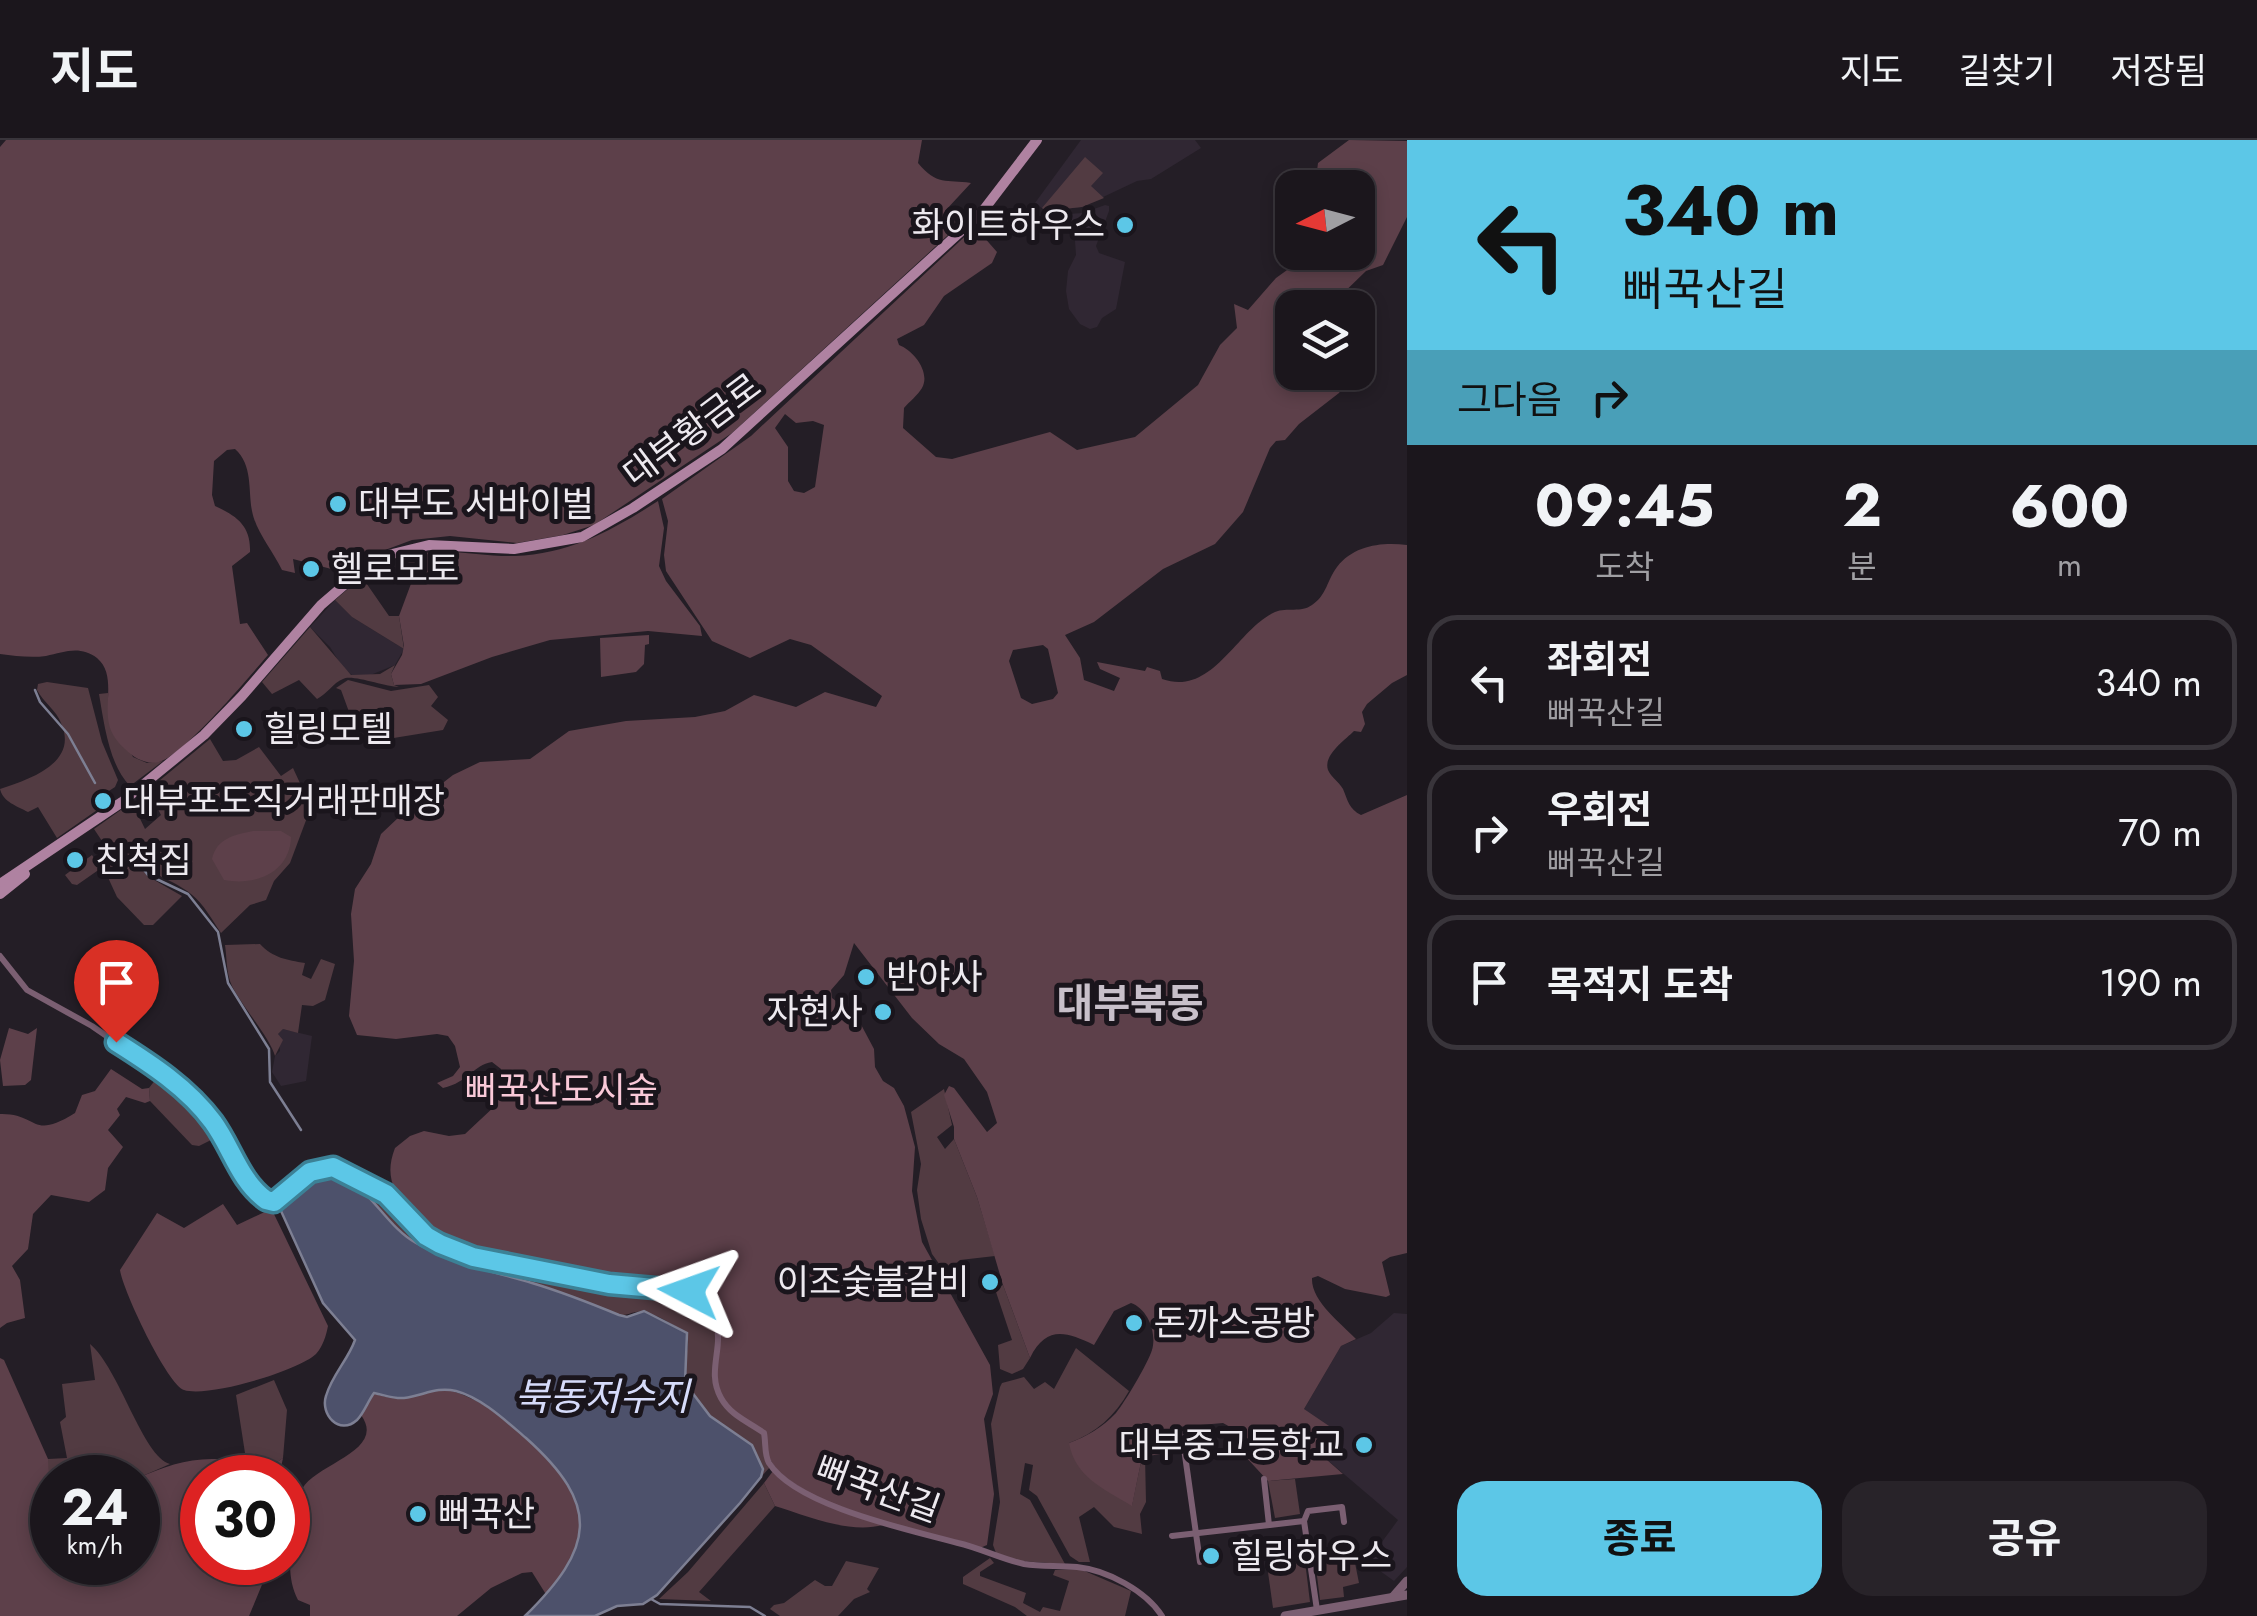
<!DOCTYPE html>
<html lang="ko">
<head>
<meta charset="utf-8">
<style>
	:root { --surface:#1b161c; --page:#282329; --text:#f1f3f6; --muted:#a09fa3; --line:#39353b; --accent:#5cc7e7 }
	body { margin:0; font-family:Jost,"Noto Sans KR",sans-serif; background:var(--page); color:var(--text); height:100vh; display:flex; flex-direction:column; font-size:38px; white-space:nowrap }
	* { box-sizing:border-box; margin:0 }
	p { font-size:32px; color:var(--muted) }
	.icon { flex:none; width:55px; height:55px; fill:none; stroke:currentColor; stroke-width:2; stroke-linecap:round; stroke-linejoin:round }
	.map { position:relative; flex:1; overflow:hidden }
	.sheet { display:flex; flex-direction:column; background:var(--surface); width:850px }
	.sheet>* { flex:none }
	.guide { background:#5cc7e7; color:#111; overflow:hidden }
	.needle { width:65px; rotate:264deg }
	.fabs { position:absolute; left:1275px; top:30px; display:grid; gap:20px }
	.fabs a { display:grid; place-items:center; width:100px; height:100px; border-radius:20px; background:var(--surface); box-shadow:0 5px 15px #0003,0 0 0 2px var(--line); font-size:50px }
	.speed { position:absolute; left:30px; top:1315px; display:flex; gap:20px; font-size:50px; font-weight:700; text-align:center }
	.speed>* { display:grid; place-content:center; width:130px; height:130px; border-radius:50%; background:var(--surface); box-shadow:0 5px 15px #0003,0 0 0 2px var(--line); line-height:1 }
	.speed small { font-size:25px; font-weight:400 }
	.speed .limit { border:15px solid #d22; background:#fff; color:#111 }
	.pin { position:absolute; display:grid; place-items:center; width:85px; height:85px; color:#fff; margin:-102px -42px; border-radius:50% 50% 50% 0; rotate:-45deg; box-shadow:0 0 10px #0007 }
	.pin .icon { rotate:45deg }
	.me { position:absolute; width:110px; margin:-55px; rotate:274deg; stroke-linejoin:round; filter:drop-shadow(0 0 8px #0008) }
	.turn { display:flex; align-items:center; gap:35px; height:210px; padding:0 50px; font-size:45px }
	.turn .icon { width:130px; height:130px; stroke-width:2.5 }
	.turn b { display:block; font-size:70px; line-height:85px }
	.then { display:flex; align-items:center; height:95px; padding:0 50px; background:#0003; gap:20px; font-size:38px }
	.eta { display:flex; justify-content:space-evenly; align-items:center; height:170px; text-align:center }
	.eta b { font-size:60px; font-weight:700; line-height:70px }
	.primary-button { display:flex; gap:20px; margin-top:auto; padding:20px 50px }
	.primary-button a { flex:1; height:115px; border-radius:30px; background:var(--accent); color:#111; font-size:40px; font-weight:700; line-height:115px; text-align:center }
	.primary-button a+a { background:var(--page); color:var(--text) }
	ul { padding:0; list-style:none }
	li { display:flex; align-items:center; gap:30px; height:135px; margin:0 20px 15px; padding:0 30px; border:5px solid var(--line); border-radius:30px }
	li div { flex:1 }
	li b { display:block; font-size:38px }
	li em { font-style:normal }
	header { display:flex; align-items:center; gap:60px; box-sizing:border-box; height:140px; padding:0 50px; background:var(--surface); border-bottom:2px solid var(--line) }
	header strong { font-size:48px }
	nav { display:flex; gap:55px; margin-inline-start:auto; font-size:35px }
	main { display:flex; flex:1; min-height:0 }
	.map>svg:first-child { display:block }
	.built { fill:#302733 }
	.green { fill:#523b42 }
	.forest { fill:#5d404a; fill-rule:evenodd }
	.water { fill:#4d516b; stroke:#7d7f93; stroke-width:2.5 }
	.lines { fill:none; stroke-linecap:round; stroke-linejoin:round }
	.stream { stroke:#7d7f93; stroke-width:2.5 }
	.minor { stroke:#7b5f72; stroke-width:6 }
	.tertiary { stroke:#7b5f72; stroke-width:9 }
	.secondary { stroke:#af82a1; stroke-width:10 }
	.route-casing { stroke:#3c8196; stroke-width:25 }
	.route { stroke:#5cc7e7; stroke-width:18 }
	.poi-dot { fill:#5cc7e7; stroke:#1a151c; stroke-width:4 }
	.labels { text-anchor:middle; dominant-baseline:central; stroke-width:10; stroke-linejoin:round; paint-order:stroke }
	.poi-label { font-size:35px; fill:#ede9ef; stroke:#1a151c; text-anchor:start }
	.street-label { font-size:35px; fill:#ede9ef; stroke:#1a151c }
	.park-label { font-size:35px; fill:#f9c9d8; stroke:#1a151c }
	.water-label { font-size:38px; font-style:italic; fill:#d6dbfa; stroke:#1a151c }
	.quarter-label { font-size:40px; font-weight:bold; fill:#c8c0ca; stroke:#1a151c }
</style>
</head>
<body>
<header>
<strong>지도</strong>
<nav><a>지도</a><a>길찾기</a><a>저장됨</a></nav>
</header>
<main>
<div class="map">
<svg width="1407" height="1476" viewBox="0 0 1407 1476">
	<rect width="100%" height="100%" fill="#241e26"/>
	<g class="built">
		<polygon points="1081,0 1195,0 1201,8 1151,39 1137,41 1082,67 1046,71 1035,63"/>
		<polygon points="1105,65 1109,66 1109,71 1096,106 1099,113 1125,122 1116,169 1102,178 1097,187 1090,189 1080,184 1069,169 1066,151 1068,131 1076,115 1075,101 1066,79 1068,74 1083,73"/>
		<polygon points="335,460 352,477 404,509 395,525 368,536 352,535 343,528 330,507 310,487"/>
		<polygon points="283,889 312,896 306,941 281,946 272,932 275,916 280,911 278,894"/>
		<polygon points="1394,1173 1407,1174 1407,1427 1394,1441 1376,1428 1371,1417 1398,1380 1318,1312 1304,1269 1341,1206 1371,1193"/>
	</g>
	<g class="green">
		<polygon points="1085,17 1103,33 1091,46 1104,58 1082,67 1046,71 1042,68"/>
		<polygon points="362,437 389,476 399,476 404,509 352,477 335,460"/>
		<path d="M310 487 351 535 380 534 395 525 391 534 394 545 399 547C385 547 352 534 343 539 333 543 327 554 317 559L299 540 272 554 262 542Z"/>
		<polygon points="348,540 391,551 429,545 438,557 431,566 448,580 443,590 375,601 369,588 369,579 352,580 341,550 336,548"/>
		<path d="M47 542 88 548 102 602 118 640 115 647 95 660 100 668 57 698 38 667 28 672C17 666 3 662 0 649 30 639 79 623 61 583 57 571 43 562 37 550L38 544Z"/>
		<path d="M108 553V568L133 617 147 623 163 621 130 646C109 625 104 583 99 554Z"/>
		<path d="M210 599 223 621 236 620 259 607 281 636 293 628 311 667 290 723 274 741 266 760 250 765 221 793C212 780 204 764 191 754 173 739 150 736 137 716L132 719 149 737 182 756 153 785H144L117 757 105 731H97L77 745 72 744 65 735 92 715 101 728 114 719 94 689 132 662 145 689 161 675 148 650Z"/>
		<path d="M260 804C273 818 287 820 305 823L302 835 311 839 321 819 335 824 325 860 313 866 302 865 298 893 283 889 278 894 283 900 275 916C270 898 242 866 232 846 226 833 227 818 225 805Z"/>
		<path d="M159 935C179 948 211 974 215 998L199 1006 192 1005 150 961 149 948Z"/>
		<polygon points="944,949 952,985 937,997 945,1009 954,999 977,1057 995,1116 960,1120 945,1132 932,1114 921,1079 917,1050 921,1024 911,972"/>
		<path d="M330 1031H334L380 1053 425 1097 610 1146 688 1153 698 1162 714 1186 717 1201 714 1233 763 1294 770 1327 761 1337C766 1303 726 1292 708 1273 691 1255 681 1241 686 1216 688 1207 689 1202 687 1193 674 1186 651 1169 636 1172 630 1173 625 1176 619 1175L535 1144 467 1126 415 1103 389 1082 359 1046Z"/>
		<polygon points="1003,1145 1030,1218 1023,1229 1012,1234 1000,1229 998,1205 1012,1200 995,1149"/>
		<path d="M90 1204C119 1228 143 1317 170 1324L138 1338H52V1373L47 1360 46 1325 48 1319 67 1318 60 1282 66 1277 62 1244 95 1240Z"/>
		<path d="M1076 1208 1129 1251C1115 1276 1096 1293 1069 1303L1132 1365 1142 1317 1145 1316 1146 1362 1140 1374 1142 1394 1114 1387 1094 1367 1079 1377 1090 1422H1079L1070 1416 1037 1356 1029 1350 1033 1325 1025 1323 1020 1354 1030 1360 1065 1424 1019 1421 996 1413 993 1405 1000 1362 991 1284 1000 1247 1002 1243 1024 1237 1034 1249 1045 1242 1054 1249Z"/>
		<path d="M274 1240 287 1270 283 1318C263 1332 249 1334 227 1321L241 1318 245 1313 236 1255Z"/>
		<polygon points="1295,1339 1300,1374 1275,1378 1268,1341"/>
		<polygon points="764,1343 775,1366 699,1452 711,1461 659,1459 688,1432"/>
		<polygon points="1352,1408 1359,1443 1343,1447 1344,1457 1320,1460 1314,1412"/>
		<polygon points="1304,1413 1310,1462 1273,1468 1266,1418"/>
		<polygon points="990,1418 994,1423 980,1432 980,1436 1026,1453 1023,1463 1040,1472 1043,1467 1060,1471 1069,1441 1053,1435 1055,1430 1080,1429 1131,1451 1125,1476 1027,1476 1015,1467 963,1444 963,1437"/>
		<polygon points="846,1421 879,1428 867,1449 870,1452 854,1459 838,1476 780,1476 770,1469 774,1465 784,1463 815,1440 825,1446 832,1446"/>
	</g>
	<g class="forest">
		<path d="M6 0H922L918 23C937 46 946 39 971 43L945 71 959 85 732 293 594 385 563 395 517 403 450 396 412 400 377 413 343 432 293 419 295 433 282 430C273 411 256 392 252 371 248 350 253 325 235 309L227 310 214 321 212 355 215 366C237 376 251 386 250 412L232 426 240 484 247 483 268 515C248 538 185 614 159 622 146 625 134 618 125 609 118 603 111 594 109 584 104 563 116 534 97 518 80 505 64 512 46 516 31 518 15 516 0 514V7Z"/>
		<path d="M1349 0 1407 1V77L1383 125 1366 131 1329 167 1292 168V232L1323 240 1341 250 1339 253 1299 284 1285 300 1276 301 1270 308 1243 372 1215 404 1163 429 1094 482 1065 495 1080 518 1084 540 1114 551 1120 538 1100 529 1097 522 1145 531 1147 527 1160 531 1162 539C1213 557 1236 490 1275 472 1287 467 1301 473 1312 465 1327 455 1327 440 1337 427 1354 405 1382 402 1407 405V535L1392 543 1367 564 1362 572 1365 584 1361 592 1354 591C1345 600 1323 615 1328 630 1331 637 1339 642 1343 649 1348 661 1349 669 1361 675L1407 655V1113L1390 1117 1382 1122 1390 1155 1386 1157 1345 1149 1318 1136 1312 1138C1311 1161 1341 1183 1356 1199L1341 1206 1304 1269 1332 1288 1318 1312 1343 1334 1268 1341 1244 1315 1232 1288 1223 1283 1178 1287 1179 1311 1142 1317 1132 1366C1104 1349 1075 1337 1069 1303 1086 1297 1103 1287 1116 1273 1125 1262 1148 1223 1152 1210 1157 1193 1148 1169 1131 1163L1114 1171 1094 1205C1065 1191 1046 1186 1030 1218L1003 1145 977 1057 954 999V987L944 955 949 946 954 948 987 992 997 983 987 952 964 919 939 904 912 878 854 803 844 835 831 850 832 858 857 877 874 909 875 927 883 941 894 948 904 966 915 1007 912 1051 922 1102 990 1225 993 1254 984 1279 994 1354 987 1405 980 1408C931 1396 796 1365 771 1321 766 1314 767 1307 767 1298 752 1286 732 1274 722 1257 703 1224 745 1185 695 1152 677 1140 649 1146 628 1144 595 1140 562 1132 530 1126 501 1120 468 1116 441 1103 427 1095 418 1082 409 1071 392 1050 385 1034 395 1008L410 996 424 991 449 996 465 994 496 965 501 929 492 922C473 925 469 942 443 948L437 943 453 936 460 927 455 906 448 896 437 894 396 899 357 895 349 876 354 821 351 774 355 749 371 724 381 694 399 677 453 635 480 622 530 619 569 591 626 581 695 577 725 571 754 555 796 567 825 552 876 567 882 556 811 505 790 499 750 518 712 501 666 431 664 415 668 381 662 359 751 296 975 87 997 112 992 123 944 156 924 185 897 199 899 205C913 210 931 232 922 248 918 255 909 262 904 268L903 288 936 317 952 319 1050 292 1077 310 1135 297 1198 245 1220 205 1237 188 1234 164 1248 170 1276 138 1301 120 1304 113 1358 112V48H1293V44L1317 31 1318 23ZM785 274 796 283 813 281 824 285 815 347 804 353 794 351 788 341V307L775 288ZM1043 505 1048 509 1058 553 1053 559 1032 564 1021 558 1009 521 1013 510Z"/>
		<path d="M658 361 664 388 659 426 666 441 700 486 702 496 648 491 550 500 492 517 421 544 394 545 391 534 402 515 404 506 399 476 412 441 407 417C443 405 478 417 515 416 570 414 613 390 658 361Z"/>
		<polygon points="649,495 649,504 645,505 644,524 636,532 601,537 600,498"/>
		<path d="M253 691H281L291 697C290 733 255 746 224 740L212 719C217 698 234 695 253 691Z"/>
		<polygon points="9,888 28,894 37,888 31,940 25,945 3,946 0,920"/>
		<path d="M111 929 142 949 149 948 150 961 145 963 126 957 117 969 120 975 108 990 123 1007 108 1028 105 1050 89 1062 51 1055 33 1074 28 1109 12 1126 20 1140 25 1178 7 1183 0 1188V974C39 973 30 1001 75 973L82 955 95 951Z"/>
		<path d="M223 1064 237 1085 269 1070 273 1072 328 1186C326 1196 323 1206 316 1214 298 1231 208 1258 184 1250 167 1244 123 1151 120 1130L157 1073 184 1088Z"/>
		<path d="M0 1218 4 1220 48 1319 52 1422H138V1338C163 1327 188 1318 216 1319 249 1321 246 1344 283 1318L279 1337 202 1338V1422L271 1423 249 1476H0Z"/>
		<path d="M442 1249C490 1255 574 1328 581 1378 584 1402 563 1439 547 1456L532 1432 522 1433 491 1448 457 1476H310V1465L298 1460C280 1425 298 1386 302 1349 317 1323 387 1311 361 1275L374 1254 391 1258 411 1257Z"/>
		<path d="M773 1331 783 1340 883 1385C849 1394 807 1376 775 1366L764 1343Z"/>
	</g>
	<path class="water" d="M320 1031C364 1031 381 1084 416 1103 453 1124 492 1131 532 1143 562 1152 590 1163 619 1175L627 1177 644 1171 687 1193 685 1243 710 1276 752 1305 763 1329 761 1337 740 1363 657 1455 643 1464 617 1466 595 1476H525C594 1408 602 1366 526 1298 506 1281 482 1258 456 1251 436 1246 423 1256 404 1258 393 1259 385 1255 374 1253 368 1261 364 1273 357 1280 339 1296 320 1274 326 1256 332 1235 348 1220 355 1200L323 1163 281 1071 284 1060Z"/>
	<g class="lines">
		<g class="stream">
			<polyline points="35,550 40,562 68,594 95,643"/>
			<polyline points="136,720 148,735 188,754 218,792 228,843 269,909 270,942 301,990"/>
			<polyline points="651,1459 660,1464 750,1467 765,1476"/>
		</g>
		<g class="minor">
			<path d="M0 816 27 850 92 886 181 947 212 981 238 1029 265 1060 278 1059 318 1028 333 1027 386 1054 399 1063 426 1095 439 1104 473 1117 609 1144 689 1151C744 1189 700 1221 721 1258 731 1276 749 1282 764 1293 766 1303 764 1314 769 1323 796 1366 910 1390 958 1403 980 1408 1001 1419 1024 1424 1042 1427 1059 1425 1077 1427 1107 1430 1146 1451 1162 1476"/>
			<polyline points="1182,1294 1200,1422"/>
			<polyline points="1264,1339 1269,1385"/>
			<polyline points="1172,1396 1304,1381"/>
			<polyline points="1317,1470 1304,1381 1308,1371 1342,1367 1344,1382"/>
		</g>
		<g class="tertiary">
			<polyline points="1393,1457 1407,1441"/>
			<polyline points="1285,1476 1407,1455"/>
		</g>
		<g class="secondary">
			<polyline points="0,744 122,662 204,595 242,556 321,465 365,427 388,415 429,405 514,409 582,397 633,368 722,309 982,72 1037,0"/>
			<polyline points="0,754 25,734"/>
		</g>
	</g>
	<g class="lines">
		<defs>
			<path id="route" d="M116 902C151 924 188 948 213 982 232 1008 239 1040 266 1060L274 1062 310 1032 333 1027 386 1054 426 1096 440 1104 473 1117 609 1144 689 1151"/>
		</defs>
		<use href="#route" class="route-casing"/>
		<use href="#route" class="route"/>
	</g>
	<g class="poi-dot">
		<circle cx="1125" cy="85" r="10"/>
		<circle cx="338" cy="364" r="10"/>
		<circle cx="311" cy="429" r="10"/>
		<circle cx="244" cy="589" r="10"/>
		<circle cx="103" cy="661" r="10"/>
		<circle cx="75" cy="720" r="10"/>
		<circle cx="866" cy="837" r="10"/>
		<circle cx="883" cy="872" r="10"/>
		<circle cx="990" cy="1142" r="10"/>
		<circle cx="1134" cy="1183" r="10"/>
		<circle cx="1364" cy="1305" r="10"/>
		<circle cx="418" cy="1374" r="10"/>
		<circle cx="1211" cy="1416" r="10"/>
	</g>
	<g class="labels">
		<g class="poi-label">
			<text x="1105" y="85" text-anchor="end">화이트하우스</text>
			<text x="358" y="364">대부도 서바이벌</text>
			<text x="331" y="429">헬로모토</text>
			<text x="264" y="589">힐링모텔</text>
			<text x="123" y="661">대부포도직거래판매장</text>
			<text x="95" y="720">친척집</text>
			<text x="886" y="837">반야사</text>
			<text x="863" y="872" text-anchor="end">자현사</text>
			<text x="970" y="1142" text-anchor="end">이조숯불갈비</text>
			<text x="1154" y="1183">돈까스공방</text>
			<text x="1344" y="1305" text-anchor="end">대부중고등학교</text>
			<text x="438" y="1374">뻐꾹산</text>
			<text x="1231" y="1416">힐링하우스</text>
		</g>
		<g class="street-label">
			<text transform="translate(692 290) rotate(-37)">대부황금로</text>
			<text transform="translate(878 1349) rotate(20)">뻐꾹산길</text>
		</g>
		<g class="park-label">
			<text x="561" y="950">뻐꾹산도시숲</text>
		</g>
		<g class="water-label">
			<text x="602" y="1256">북동저수지</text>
		</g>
		<g class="quarter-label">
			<text x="1130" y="863">대부북동</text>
		</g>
	</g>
</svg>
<div class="fabs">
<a><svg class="needle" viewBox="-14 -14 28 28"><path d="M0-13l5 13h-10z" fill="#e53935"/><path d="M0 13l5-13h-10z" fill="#a09fa3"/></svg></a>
<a><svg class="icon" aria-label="layers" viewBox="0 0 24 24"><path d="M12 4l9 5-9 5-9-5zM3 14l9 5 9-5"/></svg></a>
</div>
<div class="speed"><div>24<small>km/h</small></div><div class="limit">30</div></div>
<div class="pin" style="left:116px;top:902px;background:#d93025"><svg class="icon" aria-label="arrive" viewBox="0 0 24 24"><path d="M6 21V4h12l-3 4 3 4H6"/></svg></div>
<svg class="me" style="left:689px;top:1151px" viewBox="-20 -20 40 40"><path d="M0-17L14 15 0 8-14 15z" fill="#5cc7e7" stroke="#fff" stroke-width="4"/></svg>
</div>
<section class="sheet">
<div class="guide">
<div class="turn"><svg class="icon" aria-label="left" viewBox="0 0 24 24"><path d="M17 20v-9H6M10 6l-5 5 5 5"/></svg><div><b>340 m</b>뻐꾹산길</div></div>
<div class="then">그다음<svg class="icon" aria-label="right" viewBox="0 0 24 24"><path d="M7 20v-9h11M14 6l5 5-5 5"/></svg></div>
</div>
<div class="eta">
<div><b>09:45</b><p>도착</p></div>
<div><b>2</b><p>분</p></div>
<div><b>600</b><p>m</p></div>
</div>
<ul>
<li><svg class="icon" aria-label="left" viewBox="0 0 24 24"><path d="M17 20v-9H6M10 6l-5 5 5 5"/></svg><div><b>좌회전</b><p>뻐꾹산길</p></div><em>340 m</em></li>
<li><svg class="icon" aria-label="right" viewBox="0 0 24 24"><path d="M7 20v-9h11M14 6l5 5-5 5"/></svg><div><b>우회전</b><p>뻐꾹산길</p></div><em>70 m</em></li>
<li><svg class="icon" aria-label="arrive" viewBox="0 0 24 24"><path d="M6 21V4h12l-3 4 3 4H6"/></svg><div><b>목적지 도착</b></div><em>190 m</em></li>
</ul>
<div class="primary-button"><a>종료</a><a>공유</a></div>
</section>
</main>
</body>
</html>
